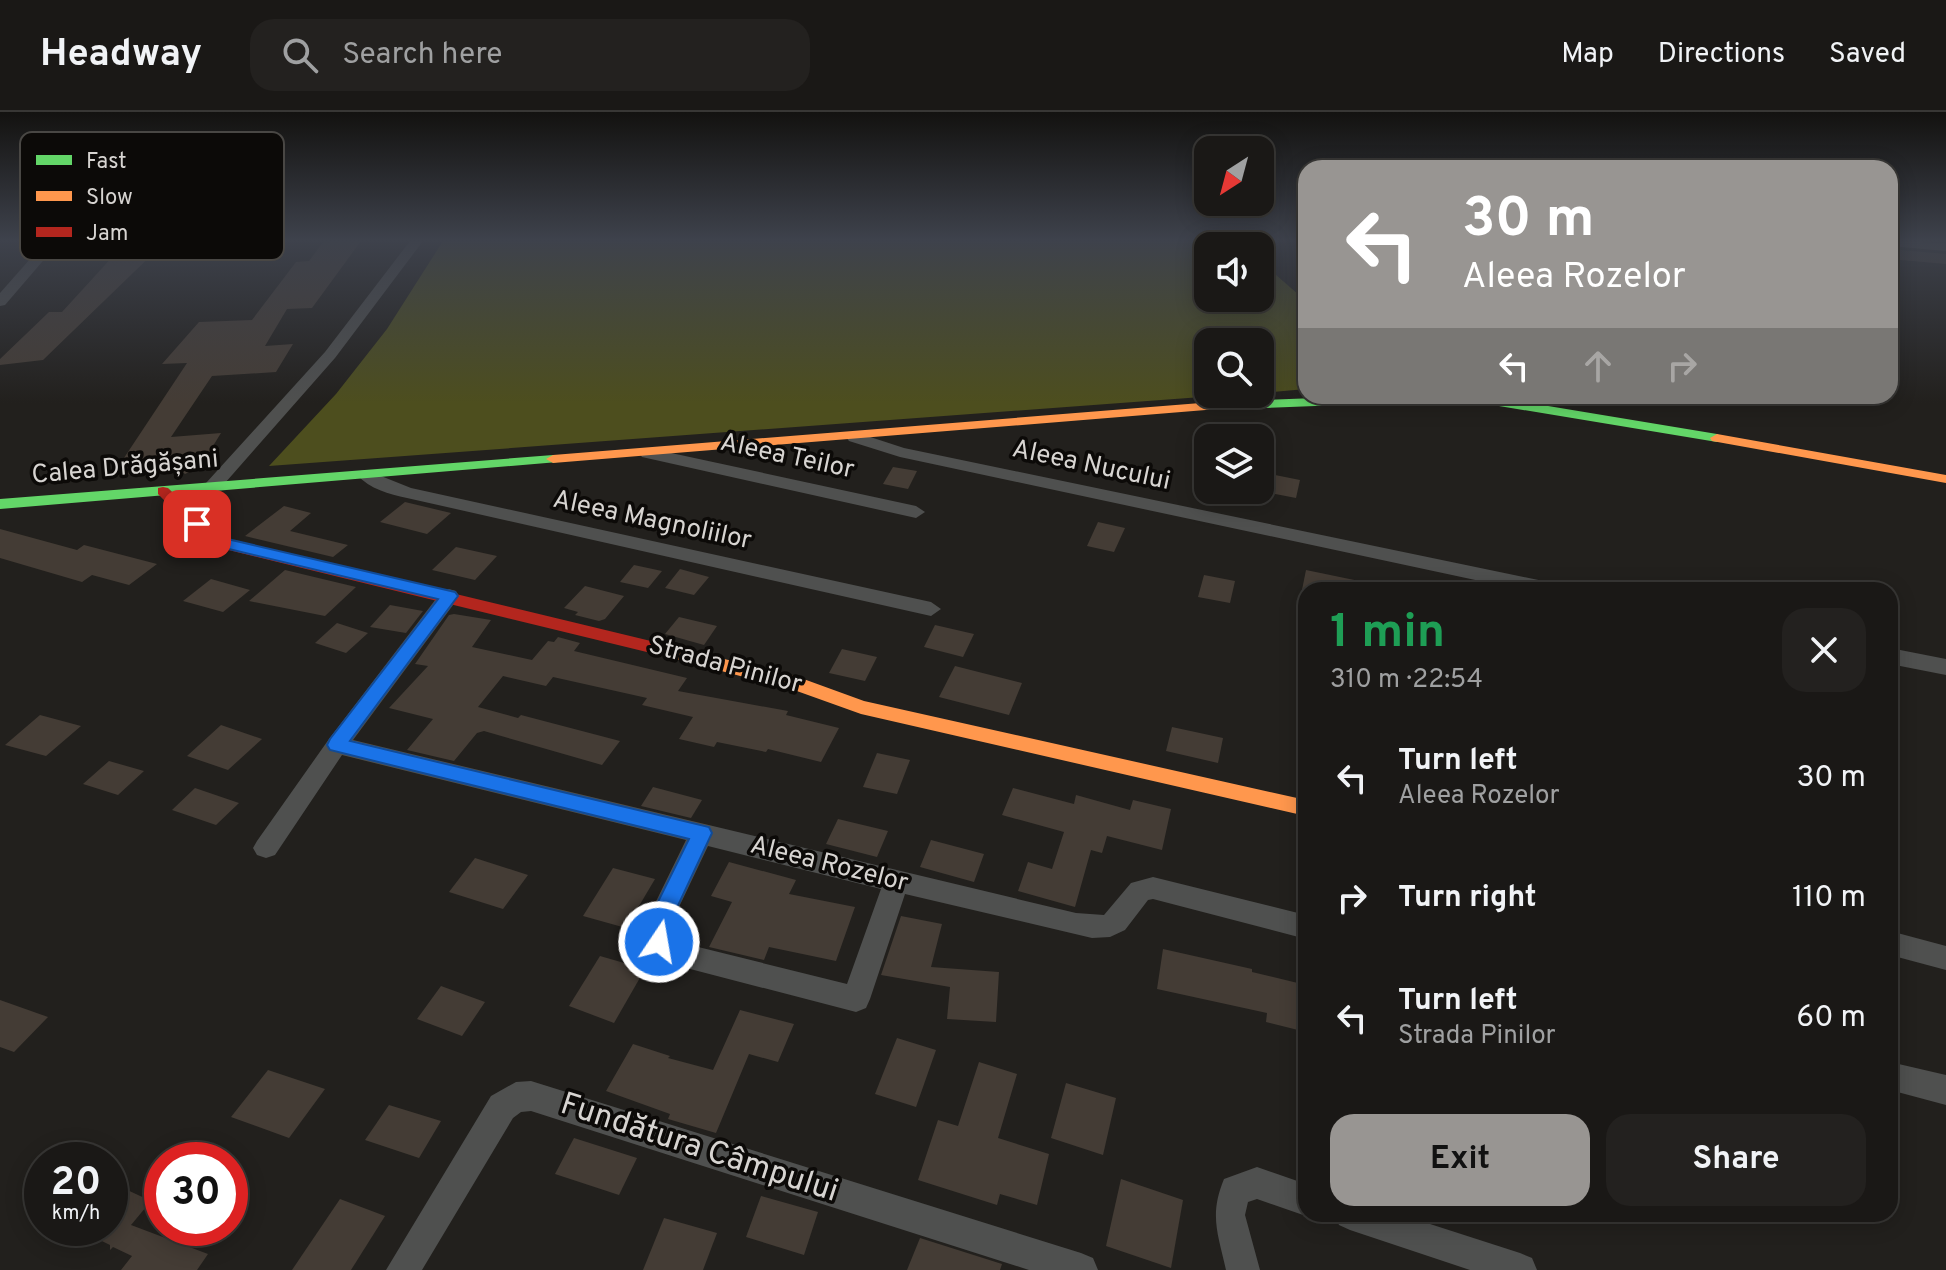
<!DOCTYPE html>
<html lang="en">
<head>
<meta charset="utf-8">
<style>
	:root { --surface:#1a1816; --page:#23211f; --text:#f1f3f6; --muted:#9fa0a1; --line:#383735; --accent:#989592 }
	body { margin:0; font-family:Overpass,sans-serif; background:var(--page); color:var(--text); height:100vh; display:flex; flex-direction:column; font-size:30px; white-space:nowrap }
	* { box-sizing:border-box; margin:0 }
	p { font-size:26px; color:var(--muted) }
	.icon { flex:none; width:44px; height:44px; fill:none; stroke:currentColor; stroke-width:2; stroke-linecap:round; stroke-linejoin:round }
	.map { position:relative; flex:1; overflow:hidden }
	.drawer { position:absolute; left:1298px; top:470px; width:600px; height:640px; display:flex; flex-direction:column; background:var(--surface); border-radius:24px; box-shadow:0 4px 20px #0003,0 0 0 2px var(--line) }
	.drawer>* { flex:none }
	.hud { position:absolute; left:1298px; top:48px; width:600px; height:244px; border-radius:24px; box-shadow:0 4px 20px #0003,0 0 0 2px var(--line); background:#989592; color:#fff; overflow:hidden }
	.needle { width:52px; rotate:216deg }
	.tools { position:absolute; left:1194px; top:24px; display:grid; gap:16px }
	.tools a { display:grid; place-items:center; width:80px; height:80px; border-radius:16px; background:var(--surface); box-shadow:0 4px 20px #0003,0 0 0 2px var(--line); font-size:40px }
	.speed { position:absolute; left:24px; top:1030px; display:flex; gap:16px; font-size:40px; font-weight:700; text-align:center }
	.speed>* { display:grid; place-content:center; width:104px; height:104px; border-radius:50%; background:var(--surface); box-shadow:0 4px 20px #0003,0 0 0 2px var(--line); line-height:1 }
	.speed small { font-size:20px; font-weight:400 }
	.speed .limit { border:12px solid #d22; background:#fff; color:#111 }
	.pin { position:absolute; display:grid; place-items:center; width:68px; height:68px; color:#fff; margin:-34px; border-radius:16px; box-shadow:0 4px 12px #0006 }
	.me { position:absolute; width:88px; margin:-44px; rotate:12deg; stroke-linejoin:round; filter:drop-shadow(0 0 6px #0008) }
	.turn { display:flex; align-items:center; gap:28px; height:168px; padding:0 32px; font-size:36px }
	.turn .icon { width:104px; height:104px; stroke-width:2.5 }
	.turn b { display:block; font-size:56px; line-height:68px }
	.lanes { display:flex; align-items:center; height:76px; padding:0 32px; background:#0003; justify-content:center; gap:40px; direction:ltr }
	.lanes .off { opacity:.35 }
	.round { display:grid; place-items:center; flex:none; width:84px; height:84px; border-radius:24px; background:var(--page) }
	.head { display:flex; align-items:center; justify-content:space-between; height:136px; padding:0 32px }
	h1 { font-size:48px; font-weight:700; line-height:60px; color:#1e9e55 }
	.cta { display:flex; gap:16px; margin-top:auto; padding:16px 32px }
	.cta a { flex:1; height:92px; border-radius:24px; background:var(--accent); color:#111; font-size:32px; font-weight:700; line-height:92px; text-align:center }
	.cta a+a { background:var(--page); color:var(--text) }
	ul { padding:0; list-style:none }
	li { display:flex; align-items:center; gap:24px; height:120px; padding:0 32px }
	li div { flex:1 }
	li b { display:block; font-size:30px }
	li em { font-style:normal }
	header { display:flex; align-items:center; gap:48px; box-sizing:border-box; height:112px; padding:0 40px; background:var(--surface); border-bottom:2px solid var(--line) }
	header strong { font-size:38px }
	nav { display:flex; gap:44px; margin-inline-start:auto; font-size:28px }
	.search { width:560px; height:72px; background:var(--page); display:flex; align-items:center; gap:20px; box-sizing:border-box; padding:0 28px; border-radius:24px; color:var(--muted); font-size:30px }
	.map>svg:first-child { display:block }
	.forest { fill:#4d4e1e }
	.building { fill:#443c35 }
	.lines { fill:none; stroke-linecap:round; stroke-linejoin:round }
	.street { fill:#4f504f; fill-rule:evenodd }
	.fast { fill:#63d668; fill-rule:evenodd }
	.slow { fill:#ff974d; fill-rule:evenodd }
	.jam { fill:#b3261e; fill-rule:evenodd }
	.route { fill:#1a73e8; stroke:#114b97; stroke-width:2 }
	.labels { text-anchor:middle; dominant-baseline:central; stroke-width:7; stroke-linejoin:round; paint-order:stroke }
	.street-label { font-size:26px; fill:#d7d4d1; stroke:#0c0a08 }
	.near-street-label { font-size:32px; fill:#d7d4d1; stroke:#0c0a08 }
	.key { fill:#0c0a08; stroke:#494744; stroke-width:2 }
	.key-label { font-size:22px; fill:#d7d4d1 }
</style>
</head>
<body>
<header>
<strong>Headway</strong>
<div class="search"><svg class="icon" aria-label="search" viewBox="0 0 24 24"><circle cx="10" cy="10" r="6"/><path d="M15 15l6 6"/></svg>Search here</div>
<nav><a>Map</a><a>Directions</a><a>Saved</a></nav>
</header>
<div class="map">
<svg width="1946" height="1158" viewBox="0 0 1946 1158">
	<rect width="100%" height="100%" fill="#22201d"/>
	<polygon class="forest" points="443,129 1237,129 1243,134 1208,134 1208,186 1260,186 1260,149 1306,189 1306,277 1260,281 1260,230 1208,230 1208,282 1242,282 269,354 336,282 387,217"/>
	<g class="building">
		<polygon points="166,129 43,248 0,253 0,247 49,200 62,200 126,130"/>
		<polygon points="324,129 361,129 312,196 287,197 265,234 293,232 276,260 212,264 171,325 221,321 200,355 185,362 180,358 112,364 187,251 162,252 199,210 252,208 296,150 309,149"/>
		<polygon points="1890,137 1946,142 1946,152 1890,147"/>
		<polygon points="893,355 917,359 908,377 883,372"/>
		<polygon points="1270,362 1300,368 1296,386 1265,380"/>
		<polygon points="405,390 451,401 427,422 380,410"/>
		<polygon points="284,394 311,401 290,419 348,433 333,445 245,424"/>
		<polygon points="1098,410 1125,416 1114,440 1087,434"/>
		<polygon points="0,417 77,438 84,433 157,452 129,473 92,463 82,470 0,446"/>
		<polygon points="456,435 497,444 475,468 432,458"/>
		<polygon points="634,453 662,459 648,476 620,470"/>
		<polygon points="680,457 709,465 694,483 665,476"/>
		<polygon points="285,458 356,475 325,504 249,489"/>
		<polygon points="1306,458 1364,470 1363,478 1302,478"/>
		<polygon points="1204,463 1235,469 1230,491 1198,485"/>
		<polygon points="211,467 250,478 223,500 183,489"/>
		<polygon points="585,474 624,484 605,507 599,509 575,503 578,500 564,496"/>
		<polygon points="390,493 423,499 406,521 370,515"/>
		<polygon points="454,502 491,508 472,535 532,548 548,529 554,530 558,525 580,531 574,539 687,566 678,579 788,599 786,603 839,616 821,650 768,637 766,640 717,630 714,635 679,627 693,605 642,593 647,586 553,565 546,574 503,564 478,595 518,606 521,603 620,629 602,653 484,619 477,621 454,649 407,638 433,607 389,596 428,554 415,552 449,503"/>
		<polygon points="679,505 717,514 704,533 665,522"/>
		<polygon points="337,511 368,521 346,541 315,531"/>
		<polygon points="935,513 974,522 963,545 924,535"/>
		<polygon points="842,537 877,545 865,569 829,561"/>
		<polygon points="955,554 1022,571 1009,603 939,585"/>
		<polygon points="40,603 81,614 46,644 5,633"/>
		<polygon points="221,613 262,627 228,658 187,644"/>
		<polygon points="1172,615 1223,626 1218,651 1166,639"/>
		<polygon points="877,641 910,648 897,682 863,675"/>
		<polygon points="109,649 144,659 118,683 83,672"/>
		<polygon points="653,675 702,688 691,706 641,694"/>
		<polygon points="195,676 239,691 216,713 172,698"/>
		<polygon points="1013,676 1074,692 1076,683 1130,698 1133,688 1171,697 1162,738 1107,724 1102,741 1091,738 1075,795 1018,779 1028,750 1052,757 1064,720 1002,703"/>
		<polygon points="838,707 888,719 877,745 826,732"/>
		<polygon points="931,728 984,742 974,770 920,755"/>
		<polygon points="475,746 528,763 503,797 449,780"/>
		<polygon points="729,750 796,768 789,782 855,795 836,849 769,835 764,848 709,835 732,790 711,784"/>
		<polygon points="613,756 655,767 626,816 583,804"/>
		<polygon points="901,804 942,812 931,855 999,860 996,910 947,907 950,875 881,863"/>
		<polygon points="1163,837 1252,857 1252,860 1306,873 1306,920 1266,910 1267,901 1157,877"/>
		<polygon points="600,844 645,857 614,911 569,894"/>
		<polygon points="441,874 485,890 462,924 417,907"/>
		<polygon points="0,888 48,905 14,940 0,935"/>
		<polygon points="740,898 794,912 778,950 749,942 716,1021 668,1007 670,1002 606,979 633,932 670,944 668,946 713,958"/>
		<polygon points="897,926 936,938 916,995 875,982"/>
		<polygon points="979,950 1017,962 998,1026 1049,1042 1037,1093 1000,1082 997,1093 918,1068 938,1008 958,1014"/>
		<polygon points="268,958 325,977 289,1026 231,1005"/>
		<polygon points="1066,971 1116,986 1103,1043 1051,1026"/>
		<polygon points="389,993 441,1009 419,1046 365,1028"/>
		<polygon points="574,1026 637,1046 619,1083 555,1062"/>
		<polygon points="1121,1067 1183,1088 1171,1156 1106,1134"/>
		<polygon points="110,1070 151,1089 131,1113 208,1142 197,1158 121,1158 132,1144 113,1135 110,1138 110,1133 75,1116 110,1116"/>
		<polygon points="761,1084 818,1100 804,1143 746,1125"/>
		<polygon points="340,1087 385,1104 351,1158 292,1158"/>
		<polygon points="664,1106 717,1121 703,1158 643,1158"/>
		<polygon points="920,1126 1002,1152 1000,1158 907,1158"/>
	</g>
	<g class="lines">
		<g class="street">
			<polygon points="46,129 60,129 5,193 0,194 0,181"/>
			<polygon points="410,129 423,129 335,246 218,379 206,379 203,375 206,371 325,240"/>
			<polygon points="1890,129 1946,131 1946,139 1890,134"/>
			<polygon points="855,320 904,336 1553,471 1563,478 1522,478 900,345 849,329 846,325 849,321"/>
			<polygon points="648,336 916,394 925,400 916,406 642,345 639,341"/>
			<path d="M366 358 411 376 931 490 941 497 931 504 407 386C389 382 370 377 357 363L360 359Z"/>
			<path d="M449 477 456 479 459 484 456 489 353 628 1076 801 1104 803 1131 771 1153 765 1306 803V827L1153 787 1148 788 1125 818 1110 825 1092 826 905 782 870 887 866 896 856 900 671 852 649 838 644 814 686 728 342 643 275 743 266 746 257 743 253 736 257 729 329 627 442 479ZM708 734 881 777 847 872 678 830 672 824 670 814Z"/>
			<polygon points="1890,536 1946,547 1946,563 1890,552"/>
			<polygon points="1890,819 1946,834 1946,858 1890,843"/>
			<polygon points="1890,950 1946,963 1946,993 1890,978"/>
			<polygon points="531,969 1081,1141 1093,1146 1098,1158 1029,1158 531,999 521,1000 513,1006 422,1158 386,1158 491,984 516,970"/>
			<path d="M1257 1055 1306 1072V1102H1311L1306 1104 1257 1087 1248 1090 1245 1103 1260 1158H1226C1218 1122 1209 1103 1224 1067Z"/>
			<polygon points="1334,1102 1399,1102 1520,1141 1532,1146 1537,1158 1470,1158 1350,1118 1339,1113"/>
		</g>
		<g class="fast">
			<polygon points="1367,284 1487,284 1717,322 1724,326 1717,330 1487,292 1419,290 1213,298 1206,294 1213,290"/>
			<polygon points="553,343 558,344 558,350 0,397 0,387"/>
		</g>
		<g class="slow">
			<polygon points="1213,290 1220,294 1218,297 553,351 546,347 553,343"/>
			<polygon points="1717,322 1946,363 1946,371 1712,329 1710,326"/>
			<polygon points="655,530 798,565 864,589 1306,688 1306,704 861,602 794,578 649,540 646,536 649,532"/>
		</g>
		<polygon class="jam" points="163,375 168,376 219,425 655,530 664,536 655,542 208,433 158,382 158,376"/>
	</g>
	<linearGradient id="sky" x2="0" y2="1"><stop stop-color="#131210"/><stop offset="0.44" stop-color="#3e424c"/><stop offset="1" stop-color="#3e424c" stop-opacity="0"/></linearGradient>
	<rect width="1946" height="291" fill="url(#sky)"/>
	<polygon class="route" points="197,407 219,425 455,480 458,484 455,488 350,629 709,715 712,721 668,815 671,830 667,837 659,840 652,837 646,814 689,727 330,638 327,633 330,627 438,487 208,432 189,412"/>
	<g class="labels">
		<g class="street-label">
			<text transform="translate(787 345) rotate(12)">Aleea Teilor</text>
			<text transform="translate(1091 354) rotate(12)">Aleea Nucului</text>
			<text transform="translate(125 356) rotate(-5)">Calea Drăgășani</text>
			<text transform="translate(652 409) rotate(12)">Aleea Magnoliilor</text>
			<text transform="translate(725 554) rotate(15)">Strada Pinilor</text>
			<text transform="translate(829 753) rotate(14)">Aleea Rozelor</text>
		</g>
		<g class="near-street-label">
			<text transform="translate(699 1037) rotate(18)">Fundătura Câmpului</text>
		</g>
	</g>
	<rect x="20" y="20" width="264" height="128" rx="12" class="key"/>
	<rect x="36" y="43" width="36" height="10" fill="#63d668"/>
	<rect x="36" y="79" width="36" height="10" fill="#ff974d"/>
	<rect x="36" y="115" width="36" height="10" fill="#b3261e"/>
	<g class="key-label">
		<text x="86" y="56">Fast</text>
		<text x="86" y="92">Slow</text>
		<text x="86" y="128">Jam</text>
	</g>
</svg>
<div class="tools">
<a><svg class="needle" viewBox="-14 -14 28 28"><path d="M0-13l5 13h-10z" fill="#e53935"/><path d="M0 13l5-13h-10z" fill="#9fa0a1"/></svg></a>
<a><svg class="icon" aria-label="sound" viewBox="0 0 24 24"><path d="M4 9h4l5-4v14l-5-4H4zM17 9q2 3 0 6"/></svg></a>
<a><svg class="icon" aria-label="search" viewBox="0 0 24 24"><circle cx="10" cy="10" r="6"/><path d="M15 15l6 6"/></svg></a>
<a><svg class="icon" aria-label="layers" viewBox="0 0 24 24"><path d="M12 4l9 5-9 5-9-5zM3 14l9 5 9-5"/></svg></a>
</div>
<div class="speed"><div>20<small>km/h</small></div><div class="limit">30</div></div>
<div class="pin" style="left:197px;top:412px;background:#d93025"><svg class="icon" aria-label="arrive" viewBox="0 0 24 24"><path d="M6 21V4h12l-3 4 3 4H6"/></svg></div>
<svg class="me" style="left:659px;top:830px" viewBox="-20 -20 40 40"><circle r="17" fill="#1a73e8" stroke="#fff" stroke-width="3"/><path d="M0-11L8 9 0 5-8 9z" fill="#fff"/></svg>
<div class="hud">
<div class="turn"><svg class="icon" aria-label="left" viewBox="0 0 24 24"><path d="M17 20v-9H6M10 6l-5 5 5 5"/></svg><div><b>30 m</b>Aleea Rozelor</div></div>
<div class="lanes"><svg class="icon" aria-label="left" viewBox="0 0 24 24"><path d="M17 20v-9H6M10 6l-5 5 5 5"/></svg><svg class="icon off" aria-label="ahead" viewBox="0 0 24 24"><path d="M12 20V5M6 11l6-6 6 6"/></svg><svg class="icon off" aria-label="right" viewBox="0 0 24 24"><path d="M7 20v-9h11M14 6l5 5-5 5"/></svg></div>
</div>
<section class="drawer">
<div class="head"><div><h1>1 min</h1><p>310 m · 22:54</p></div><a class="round"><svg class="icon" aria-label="close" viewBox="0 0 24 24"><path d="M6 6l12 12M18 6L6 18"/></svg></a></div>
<ul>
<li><svg class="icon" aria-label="left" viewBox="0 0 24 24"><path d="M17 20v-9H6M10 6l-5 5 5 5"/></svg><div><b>Turn left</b><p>Aleea Rozelor</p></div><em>30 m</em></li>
<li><svg class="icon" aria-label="right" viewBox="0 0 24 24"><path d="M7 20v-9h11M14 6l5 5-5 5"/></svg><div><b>Turn right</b></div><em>110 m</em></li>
<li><svg class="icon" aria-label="left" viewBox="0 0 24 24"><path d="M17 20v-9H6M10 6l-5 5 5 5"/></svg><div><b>Turn left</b><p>Strada Pinilor</p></div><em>60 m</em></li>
</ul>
<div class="cta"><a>Exit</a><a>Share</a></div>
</section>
</div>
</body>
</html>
